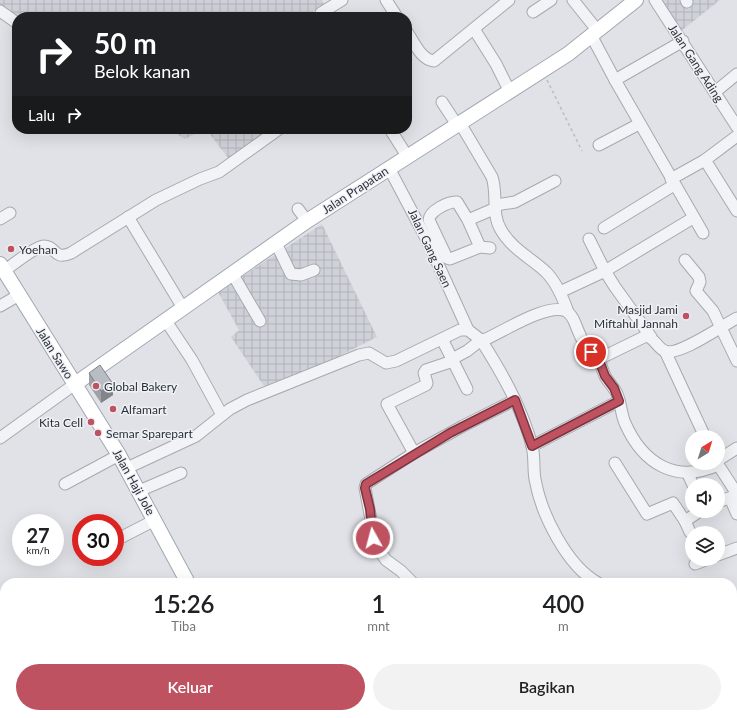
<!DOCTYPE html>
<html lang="id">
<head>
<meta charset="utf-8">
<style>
	:root { --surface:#fff; --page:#f2f2f2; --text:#202124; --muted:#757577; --accent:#be5261 }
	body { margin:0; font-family:Lato,sans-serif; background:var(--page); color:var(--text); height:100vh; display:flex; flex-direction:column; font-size:15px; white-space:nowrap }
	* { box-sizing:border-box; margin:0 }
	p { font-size:13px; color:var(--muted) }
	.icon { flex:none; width:22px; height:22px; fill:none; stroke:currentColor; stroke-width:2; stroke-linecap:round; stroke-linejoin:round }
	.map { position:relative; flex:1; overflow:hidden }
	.details { position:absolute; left:0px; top:578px; width:737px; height:140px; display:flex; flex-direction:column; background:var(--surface); border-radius:16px 16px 0 0; box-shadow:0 4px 16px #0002 }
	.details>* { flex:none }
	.guide { position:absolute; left:12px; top:12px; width:400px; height:122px; border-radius:16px; box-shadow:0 4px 16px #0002; background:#202124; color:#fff; overflow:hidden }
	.needle { width:26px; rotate:38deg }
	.fabs { position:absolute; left:685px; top:430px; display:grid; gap:8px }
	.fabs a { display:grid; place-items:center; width:40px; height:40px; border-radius:50%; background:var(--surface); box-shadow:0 4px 16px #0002; font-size:20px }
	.speed { position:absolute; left:12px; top:514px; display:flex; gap:8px; font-size:20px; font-weight:700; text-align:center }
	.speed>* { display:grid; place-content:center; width:52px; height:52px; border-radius:50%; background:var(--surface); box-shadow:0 4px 16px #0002; line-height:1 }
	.speed small { font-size:10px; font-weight:400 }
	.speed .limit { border:6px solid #d22; background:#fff; color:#111 }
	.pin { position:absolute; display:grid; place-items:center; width:34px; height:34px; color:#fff; margin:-17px; border:2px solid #fff; border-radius:50%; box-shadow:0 1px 4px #0007 }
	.me { position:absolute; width:44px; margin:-22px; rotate:353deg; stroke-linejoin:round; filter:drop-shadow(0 0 3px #0008) }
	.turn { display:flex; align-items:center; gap:14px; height:84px; padding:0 16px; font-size:18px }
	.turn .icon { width:52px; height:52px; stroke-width:2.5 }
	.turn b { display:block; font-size:28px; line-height:34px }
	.then { display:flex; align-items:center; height:38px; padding:0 16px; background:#0003; gap:8px; font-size:15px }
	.eta { display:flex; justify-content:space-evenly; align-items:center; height:68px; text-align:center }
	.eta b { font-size:24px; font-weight:600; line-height:28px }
	.button { display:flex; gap:8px; margin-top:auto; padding:8px 16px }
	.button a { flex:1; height:46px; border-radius:24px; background:var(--accent); color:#fff; font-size:16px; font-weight:600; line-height:46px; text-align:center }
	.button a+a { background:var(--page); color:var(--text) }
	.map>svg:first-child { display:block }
	.industrial { fill:url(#industrial-grid) }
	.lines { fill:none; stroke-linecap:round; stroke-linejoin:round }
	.minor-casing { stroke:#a6a9b0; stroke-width:13 }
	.major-casing { stroke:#a0a7b1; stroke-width:16 }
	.path { stroke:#babdc2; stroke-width:1.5; stroke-dasharray:3 3; stroke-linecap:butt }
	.minor { stroke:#f2f3f6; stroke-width:11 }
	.major { stroke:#fff; stroke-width:14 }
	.wall { fill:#9ea2a8 }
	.shaded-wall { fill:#818488 }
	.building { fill:#b8bcc3; stroke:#818488 }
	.route-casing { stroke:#7c353f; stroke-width:10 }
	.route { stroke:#be5261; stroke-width:7 }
	.poi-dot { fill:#be5261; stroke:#eff1f5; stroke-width:1.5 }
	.labels { text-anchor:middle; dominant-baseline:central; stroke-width:3; stroke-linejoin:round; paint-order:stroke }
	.street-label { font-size:12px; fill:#2a313c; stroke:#eff1f5 }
	.poi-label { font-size:12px; fill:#2a313c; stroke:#eff1f5; text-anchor:start }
</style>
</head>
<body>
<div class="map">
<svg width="737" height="718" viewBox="0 0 737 718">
	<defs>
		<pattern id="industrial-grid" width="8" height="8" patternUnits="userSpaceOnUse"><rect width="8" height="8" fill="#ced2d8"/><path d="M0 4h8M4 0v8" fill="none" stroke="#b1b5ba"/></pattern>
	</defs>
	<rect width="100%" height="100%" fill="#e0e2e7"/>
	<g class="industrial">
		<polygon points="0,0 322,0 324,4 306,17 17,17 0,13"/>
		<polygon points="660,0 720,0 681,31"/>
		<polygon points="169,129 205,129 185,139"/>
		<polygon points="206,129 279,129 231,162"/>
		<polygon points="322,224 377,337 268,392 231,337 239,330 218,292"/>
	</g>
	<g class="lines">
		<defs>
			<g id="minor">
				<polyline points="386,0 397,17"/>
				<polyline points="573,0 597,30"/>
				<polyline points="655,0 737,127"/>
				<polyline points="686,0 687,2"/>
				<polyline points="0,11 17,23"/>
				<polyline points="533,12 551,0"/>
				<polyline points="321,13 342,0"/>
				<polyline points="474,29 496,64 510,92"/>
				<path d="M407 32C414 42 421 60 434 61L509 0"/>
				<polyline points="591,35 615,80 703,233"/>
				<polyline points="615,80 683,41"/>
				<polyline points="715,92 737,74"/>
				<polyline points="442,102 457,125"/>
				<path d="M460 123 492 177C498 194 491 214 501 230 512 249 531 258 546 272 557 283 563 298 568 312"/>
				<polyline points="390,129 407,156"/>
				<polyline points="599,145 639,124"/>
				<polyline points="705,160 737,211"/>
				<polyline points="389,168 428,242 468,330"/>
				<polyline points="671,179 705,160 737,136"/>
				<polyline points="496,205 515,202 555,181"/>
				<polyline points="298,209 307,221"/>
				<polyline points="128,217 183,308"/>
				<polyline points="0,219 10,213"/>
				<polyline points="468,220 496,208"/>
				<polyline points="604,228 674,185"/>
				<polyline points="276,243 291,274 301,275 314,270"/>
				<path d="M480 247 450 259 447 258 429 220C429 211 449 201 457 202L468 220 480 247 490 248"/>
				<polyline points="685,260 699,277 700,282 696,291 713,311 737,361"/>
				<path d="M4 271C11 266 36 246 44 246 57 246 53 261 71 253L156 200 200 179 219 172 279 129"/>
				<polyline points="232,273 260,321"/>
				<polyline points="560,292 605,271 589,239"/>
				<polyline points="0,306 19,295"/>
				<polyline points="166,321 192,360 222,415"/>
				<polyline points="651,337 615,287 605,271 693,218"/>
				<polyline points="442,339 467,389"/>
				<polyline points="665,351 705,437"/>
				<path d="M597 355C600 362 602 369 605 376 608 382 614 387 617 394 621 403 621 414 625 423 643 464 676 484 718 465"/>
				<path d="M452 359 467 351 481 340C502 373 522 408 532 446 535 457 533 468 535 479 541 514 567 566 598 583"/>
				<polyline points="0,438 75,384"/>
				<polyline points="532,446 619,401"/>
				<polyline points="414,453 387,404 426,385 427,383 424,373 426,370 453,361"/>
				<polyline points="718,460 737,448"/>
				<polyline points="615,463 647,514 673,503 685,521"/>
				<polyline points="717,463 737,494"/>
				<path d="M127 468 196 436 230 409 247 400 359 355 369 353 386 363 396 361 460 330H468L481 340 486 339C504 331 547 303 566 311 571 314 573 318 575 323 580 336 585 349 597 355L605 356 646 336C655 338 657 348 665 351 678 357 723 325 737 318"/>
				<polyline points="688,474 693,485"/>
				<polyline points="65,484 119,455"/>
				<polyline points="139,491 181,473"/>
				<polyline points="730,498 737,514"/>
				<polyline points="718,502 737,495"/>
				<polyline points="690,532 685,521 700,511"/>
				<polyline points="116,540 155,520"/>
				<polyline points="718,555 737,548"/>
				<polyline points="695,564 708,559"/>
				<polyline points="413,583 401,571 386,560 376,546 365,488 366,484 414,453 463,426 515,400"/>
				<polyline points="732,613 737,614"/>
				<polyline points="0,634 5,631"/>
				<polyline points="0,653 5,662"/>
				<polyline points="38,713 41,718"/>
				<polyline points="104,713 107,718"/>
				<polyline points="186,713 189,718"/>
				<polyline points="277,713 287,718"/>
				<polyline points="13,718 22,713"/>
				<polyline points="215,718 226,714 243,713"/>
				<polyline points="324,718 336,713"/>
			</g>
			<g id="major">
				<polyline points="0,264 119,455 188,583"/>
				<polyline points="75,384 307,221 568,54 636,0"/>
				<polyline points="257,713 259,718"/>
			</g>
		</defs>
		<use href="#minor" class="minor-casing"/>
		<use href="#major" class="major-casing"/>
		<polyline class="path" points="547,80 582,151"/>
		<use href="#minor" class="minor"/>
		<use href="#major" class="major"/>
	</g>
	<polygon class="wall" points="89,373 113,395 101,403 89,385"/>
	<polygon class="shaded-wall" points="113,384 113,395 101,403 101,391"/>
	<polygon class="building" points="100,365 113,384 101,391 89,373"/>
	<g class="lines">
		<defs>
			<polyline id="route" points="373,538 370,509 365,488 366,484 450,433 515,400 532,446 619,401 614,388 605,376 597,355 591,352"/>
		</defs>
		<use href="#route" class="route-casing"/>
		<use href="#route" class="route"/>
	</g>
	<g class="poi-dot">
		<circle cx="11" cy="249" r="4"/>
		<circle cx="686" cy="316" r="4"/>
		<circle cx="96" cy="386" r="4"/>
		<circle cx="113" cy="409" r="4"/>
		<circle cx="91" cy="422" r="4"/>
		<circle cx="98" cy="433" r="4"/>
	</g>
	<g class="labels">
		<g class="street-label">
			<text transform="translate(696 63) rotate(57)">Jalan Gang Ading</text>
			<text transform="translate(355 190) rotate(-33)">Jalan Prapatan</text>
			<text transform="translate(430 248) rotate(65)">Jalan Gang Saen</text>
			<text transform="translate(55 353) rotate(58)">Jalan Sawo</text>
			<text transform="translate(134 482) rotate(61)">Jalan Haji Jole</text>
		</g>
		<g class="poi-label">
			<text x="19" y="249">Yoehan</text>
			<text x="678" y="309" text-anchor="end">Masjid Jami<tspan x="678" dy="14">Miftahul Jannah</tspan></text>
			<text x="104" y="386">Global Bakery</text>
			<text x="121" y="409">Alfamart</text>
			<text x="83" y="422" text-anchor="end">Kita Cell</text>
			<text x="106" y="433">Semar Sparepart</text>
		</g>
	</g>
</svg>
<div class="fabs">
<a><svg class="needle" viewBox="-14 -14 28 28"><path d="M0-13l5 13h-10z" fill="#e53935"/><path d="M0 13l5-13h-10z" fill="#757577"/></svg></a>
<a><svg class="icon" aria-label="sound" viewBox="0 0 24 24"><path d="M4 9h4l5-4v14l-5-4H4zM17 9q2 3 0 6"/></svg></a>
<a><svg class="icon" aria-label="layers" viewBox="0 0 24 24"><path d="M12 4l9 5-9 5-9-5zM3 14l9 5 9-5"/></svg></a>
</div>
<div class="speed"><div>27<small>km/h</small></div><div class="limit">30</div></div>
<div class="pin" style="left:591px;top:352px;background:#d93025"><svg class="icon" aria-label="arrive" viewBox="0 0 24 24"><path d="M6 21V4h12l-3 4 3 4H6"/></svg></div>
<svg class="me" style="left:373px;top:538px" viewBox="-20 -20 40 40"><circle r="17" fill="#be5261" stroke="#fff" stroke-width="3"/><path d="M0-11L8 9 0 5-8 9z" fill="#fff"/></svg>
<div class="guide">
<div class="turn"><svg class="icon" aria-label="right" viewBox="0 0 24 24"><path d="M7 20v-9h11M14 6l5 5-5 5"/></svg><div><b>50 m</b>Belok kanan</div></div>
<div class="then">Lalu<svg class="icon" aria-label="right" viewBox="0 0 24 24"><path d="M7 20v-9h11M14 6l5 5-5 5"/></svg></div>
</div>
<section class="details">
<div class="eta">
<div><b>15:26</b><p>Tiba</p></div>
<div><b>1</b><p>mnt</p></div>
<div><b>400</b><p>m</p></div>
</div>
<div class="button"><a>Keluar</a><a>Bagikan</a></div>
</section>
</div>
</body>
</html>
